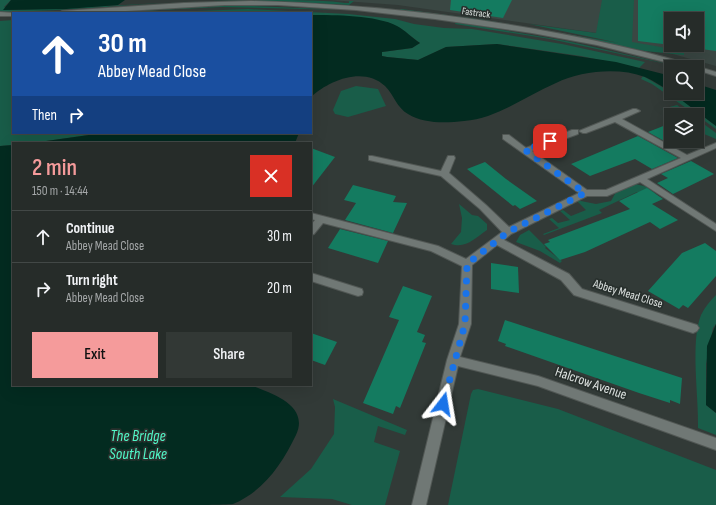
<!DOCTYPE html>
<html lang="en">
<head>
<meta charset="utf-8">
<style>
	:root { --surface:#262c29; --page:#323835; --text:#f1f3f6; --muted:#a4a7a8; --line:#424846; --accent:#f59b9b }
	body { margin:0; font-family:"Sofia Sans Condensed",sans-serif; background:var(--page); color:var(--text); height:100vh; display:flex; flex-direction:column; font-size:15px; white-space:nowrap }
	* { box-sizing:border-box; margin:0 }
	p { font-size:13px; color:var(--muted) }
	.icon { flex:none; width:22px; height:22px; fill:none; stroke:currentColor; stroke-width:2; stroke-linecap:round; stroke-linejoin:round }
	.map { position:relative; flex:1; overflow:hidden }
	.drawer { position:absolute; left:12px; top:142px; width:300px; height:244px; display:flex; flex-direction:column; background:var(--surface); border-radius:0px; box-shadow:0 4px 16px #0002,0 0 0 1px var(--line) }
	.drawer>* { flex:none }
	.top-card { position:absolute; left:12px; top:12px; width:300px; height:122px; border-radius:0px; box-shadow:0 4px 16px #0002,0 0 0 1px var(--line); background:#1a4fa0; color:#fff; overflow:hidden }
	.buttons { position:absolute; left:664px; top:12px; display:grid; gap:8px }
	.buttons a { display:grid; place-items:center; width:40px; height:40px; border-radius:0px; background:var(--surface); box-shadow:0 4px 16px #0002,0 0 0 1px var(--line); font-size:20px }
	.pin { position:absolute; display:grid; place-items:center; width:34px; height:34px; color:#fff; margin:-17px; border-radius:8px; box-shadow:0 2px 6px #0006 }
	.me { position:absolute; width:44px; margin:-22px; rotate:14deg; stroke-linejoin:round; filter:drop-shadow(0 0 3px #0008) }
	.turn { display:flex; align-items:center; gap:14px; height:84px; padding:0 20px; font-size:18px }
	.turn .icon { width:52px; height:52px; stroke-width:2.5 }
	.turn b { display:block; font-size:28px; line-height:34px }
	.then { display:flex; align-items:center; height:38px; padding:0 20px; background:#0003; gap:8px; font-size:15px }
	.round { display:grid; place-items:center; flex:none; width:42px; height:42px; border-radius:0px; background:var(--page) }
	.head { display:flex; align-items:center; justify-content:space-between; height:68px; padding:0 20px }
	h1 { font-size:24px; font-weight:600; line-height:30px; color:var(--accent) }
	.action { display:flex; gap:8px; margin-top:auto; padding:8px 20px }
	.action a { flex:1; height:46px; border-radius:0px; background:var(--accent); color:#111; font-size:16px; font-weight:600; line-height:46px; text-align:center }
	.action a+a { background:var(--page); color:var(--text) }
	ul { padding:0; list-style:none }
	li { display:flex; align-items:center; gap:12px; height:52px; padding:0 20px; border-top:1px solid var(--line) }
	li div { flex:1 }
	li b { display:block; font-size:15px }
	li em { font-style:normal }
	.map>svg:first-child { display:block }
	.built { fill:#3a4743; fill-rule:evenodd }
	.green { fill:#195d49 }
	.water { fill:#032b20 }
	.building { fill:#147b60 }
	.lines { fill:none; stroke-linecap:round; stroke-linejoin:round }
	.lane-casing { stroke:#515754; stroke-width:2 }
	.street-casing { stroke:#515754; stroke-width:2 }
	.lane { fill:#707875; fill-rule:evenodd }
	.street { fill:#707875; fill-rule:evenodd }
	.route { stroke:#1a73e8; stroke-width:7; stroke-dasharray:0 12.6 }
	.labels { text-anchor:middle; dominant-baseline:central; stroke-width:3.5; stroke-linejoin:round; paint-order:stroke }
	.far-street-label { font-size:10px; fill:#dde2e0; stroke:#28302d }
	.street-label { font-size:12px; fill:#dde2e0; stroke:#28302d }
	.near-street-label { font-size:14px; fill:#dde2e0; stroke:#28302d }
	.near-water-label { font-size:16px; font-style:italic; fill:#51f8c8; stroke:#28302d }
</style>
</head>
<body>
<div class="map">
<svg width="716" height="505" viewBox="0 0 716 505">
	<rect width="100%" height="100%" fill="#323a37"/>
	<path class="built" d="M330 0H716V66L597 33 398 5ZM671 19H697V45H671Z"/>
	<g class="green">
		<path d="M0 0H11L4 7 10 10C97 8 183 0 269 0 291 0 325 0 345 3H349V1H354L349 5C302 2 256 0 209 1 139 3 70 11 0 12Z"/>
		<polygon points="602,0 634,0 632,42 684,51 684,55 645,51 540,30 400,10 401,9 485,20 619,43 529,24 596,33"/>
		<polygon points="234,5 346,10 221,7 100,13"/>
		<polygon points="248,9 348,14 395,19 414,24 444,28 472,29 562,44 645,62 639,68 581,56 497,44 446,47 418,60 387,57 382,56 382,52 412,48 420,43 400,28 387,22 311,15 311,13 144,13"/>
		<polygon points="13,20 13,133 103,133 32,143 13,143 13,145 0,146 0,21"/>
		<polygon points="456,22 567,41 681,67 550,39 455,24"/>
		<polygon points="643,76 674,94 716,126 716,129 652,84 641,79"/>
		<polygon points="356,86 378,89 386,106 348,117 335,114 333,110 341,91"/>
		<polygon points="677,105 691,115 675,115 662,109"/>
		<polygon points="697,119 716,133 716,139 697,131 701,128 697,126"/>
		<polygon points="635,184 648,187 656,194 646,198 637,192 599,210 602,213 544,235 543,234 559,228 549,219 552,218 558,223 570,220 560,211 563,210 571,216 586,210 576,200 596,204 611,201 616,192"/>
		<path d="M459 204 472 215 478 216 487 224V230C475 238 466 249 451 244L461 232 462 218Z"/>
		<polygon points="529,230 546,247 545,248 562,261 560,263 540,251 516,242 520,235"/>
		<path d="M716 295V324L713 328 706 364V405L716 413V435L698 428C699 397 690 342 701 315 705 307 710 301 716 295Z"/>
		<polygon points="478,389 558,409 716,470 716,505 448,505 471,394 473,390"/>
		<polygon points="333,399 407,430 405,435 378,426 374,442 400,451 385,505 352,505 332,499 280,497 311,469 334,434 335,407"/>
	</g>
	<g class="water">
		<polygon points="11,0 125,0 118,5 66,9 3,10"/>
		<path d="M311 15C335 15 376 15 397 26 405 30 412 38 420 43L412 48 382 52V56L387 57 418 60 446 47 497 44 616 62 671 76V92C663 87 654 81 645 77 618 67 581 71 556 83 525 96 499 118 464 121 446 123 424 124 408 114 397 108 394 95 385 86 364 66 329 80 311 97Z"/>
		<polygon points="697,84 716,90 716,126 672,93 697,93"/>
		<polygon points="103,133 299,133 295,143 32,143"/>
		<path d="M13 145V385H250C271 393 310 405 296 435 282 464 264 491 233 504 224 505 193 505 182 505 121 505 61 505 0 505V146Z"/>
		<polygon points="716,324 716,413 706,405 707,346"/>
	</g>
	<g class="building">
		<polygon points="451,0 512,0 503,18 450,10"/>
		<polygon points="638,0 716,0 716,51 671,45 697,45 697,19 671,19 671,45 638,41"/>
		<polygon points="671,123 671,139 666,142 648,132"/>
		<polygon points="638,136 678,158 652,169 635,159 590,176 571,164"/>
		<polygon points="311,148 335,157 311,188"/>
		<polygon points="691,161 714,174 673,194 657,183 668,178 661,174"/>
		<polygon points="485,162 506,179 537,201 520,209 515,205 513,206 467,169"/>
		<polygon points="353,185 396,196 393,202 407,203 393,233 345,220 356,203 344,200"/>
		<polygon points="647,188 663,199 652,204 678,220 660,229 650,222 585,252 560,260 544,244 550,242 548,240 630,209 619,201"/>
		<polygon points="340,229 388,241 378,263 328,248"/>
		<polygon points="705,243 716,251 716,276 688,308 683,305 679,309 648,291 682,253"/>
		<polygon points="491,263 518,267 519,293 491,289"/>
		<polygon points="403,286 432,296 417,332 425,335 422,342 426,343 400,408 396,406 393,414 363,403 399,320 389,317"/>
		<polygon points="505,320 682,378 680,404 670,400 670,403 639,393 505,346 506,344 498,341"/>
		<polygon points="311,333 337,342 325,365 311,360"/>
	</g>
	<g class="lines">
		<defs>
			<g id="lane">
				<path d="M251 1C402 5 573 27 716 72V76L697 70V67H685L597 45 532 33 435 19 356 10 278 5H225L93 13H59L62 11 184 3Z"/>
				<polygon points="0,12 15,13 13,13 13,16 0,16"/>
			</g>
			<g id="street">
				<polygon points="633,109 636,109 640,111 622,119 687,155 716,143 716,148 647,179 716,224 716,231 640,182 607,196 587,196 511,234 504,240 569,274 582,289 697,325 699,328 697,331 693,333 574,295 561,280 497,245 472,265 471,324 460,357 538,376 716,438 716,450 538,386 458,366 426,505 412,505 447,360 459,324 462,266 431,251 323,223 314,234 311,235 311,225 315,220 311,219 311,213 438,246 466,259 502,232 480,209 441,176 369,160 369,156 372,156 441,171 448,156 454,156 455,158 449,173 486,205 509,227 579,193 503,139 503,135 509,135 526,148 572,130 578,130 578,134 532,151 587,190 606,190 681,158 615,122 586,133 583,133 579,131"/>
				<polygon points="311,273 362,289 363,292 362,295 358,296 311,281"/>
			</g>
		</defs>
		<use href="#lane" class="lane-casing"/>
		<use href="#street" class="street-casing"/>
		<use href="#lane" class="lane"/>
		<use href="#street" class="street"/>
	</g>
	<g class="lines">
		<polyline class="route" points="443,404 465,324 467,264 508,232 585,193 525,150 550,141"/>
	</g>
	<g class="labels">
		<g class="far-street-label">
			<text transform="translate(476 13) rotate(8)">Fastrack</text>
		</g>
		<g class="street-label">
			<text transform="translate(628 294) rotate(17)">Abbey Mead Close</text>
		</g>
		<g class="near-street-label">
			<text transform="translate(591 383) rotate(19)">Halcrow Avenue</text>
		</g>
		<g class="near-water-label">
			<text x="138" y="436">The Bridge<tspan x="138" dy="18">South Lake</tspan></text>
		</g>
	</g>
</svg>
<div class="buttons">
<a><svg class="icon" aria-label="sound" viewBox="0 0 24 24"><path d="M4 9h4l5-4v14l-5-4H4zM17 9q2 3 0 6"/></svg></a>
<a><svg class="icon" aria-label="search" viewBox="0 0 24 24"><circle cx="10" cy="10" r="6"/><path d="M15 15l6 6"/></svg></a>
<a><svg class="icon" aria-label="layers" viewBox="0 0 24 24"><path d="M12 4l9 5-9 5-9-5zM3 14l9 5 9-5"/></svg></a>
</div>
<div class="pin" style="left:550px;top:141px;background:#d93025"><svg class="icon" aria-label="arrive" viewBox="0 0 24 24"><path d="M6 21V4h12l-3 4 3 4H6"/></svg></div>
<svg class="me" style="left:443px;top:404px" viewBox="-20 -20 40 40"><path d="M0-17L14 15 0 8-14 15z" fill="#1a73e8" stroke="#fff" stroke-width="4"/></svg>
<div class="top-card">
<div class="turn"><svg class="icon" aria-label="ahead" viewBox="0 0 24 24"><path d="M12 20V5M6 11l6-6 6 6"/></svg><div><b>30 m</b>Abbey Mead Close</div></div>
<div class="then">Then<svg class="icon" aria-label="right" viewBox="0 0 24 24"><path d="M7 20v-9h11M14 6l5 5-5 5"/></svg></div>
</div>
<section class="drawer">
<div class="head"><div><h1>2 min</h1><p>150 m · 14:44</p></div><a class="round" style="background:#d93025;color:#fff"><svg class="icon" aria-label="close" viewBox="0 0 24 24"><path d="M6 6l12 12M18 6L6 18"/></svg></a></div>
<ul>
<li><svg class="icon" aria-label="ahead" viewBox="0 0 24 24"><path d="M12 20V5M6 11l6-6 6 6"/></svg><div><b>Continue</b><p>Abbey Mead Close</p></div><em>30 m</em></li>
<li><svg class="icon" aria-label="right" viewBox="0 0 24 24"><path d="M7 20v-9h11M14 6l5 5-5 5"/></svg><div><b>Turn right</b><p>Abbey Mead Close</p></div><em>20 m</em></li>
</ul>
<div class="action"><a>Exit</a><a>Share</a></div>
</section>
</div>
</body>
</html>
